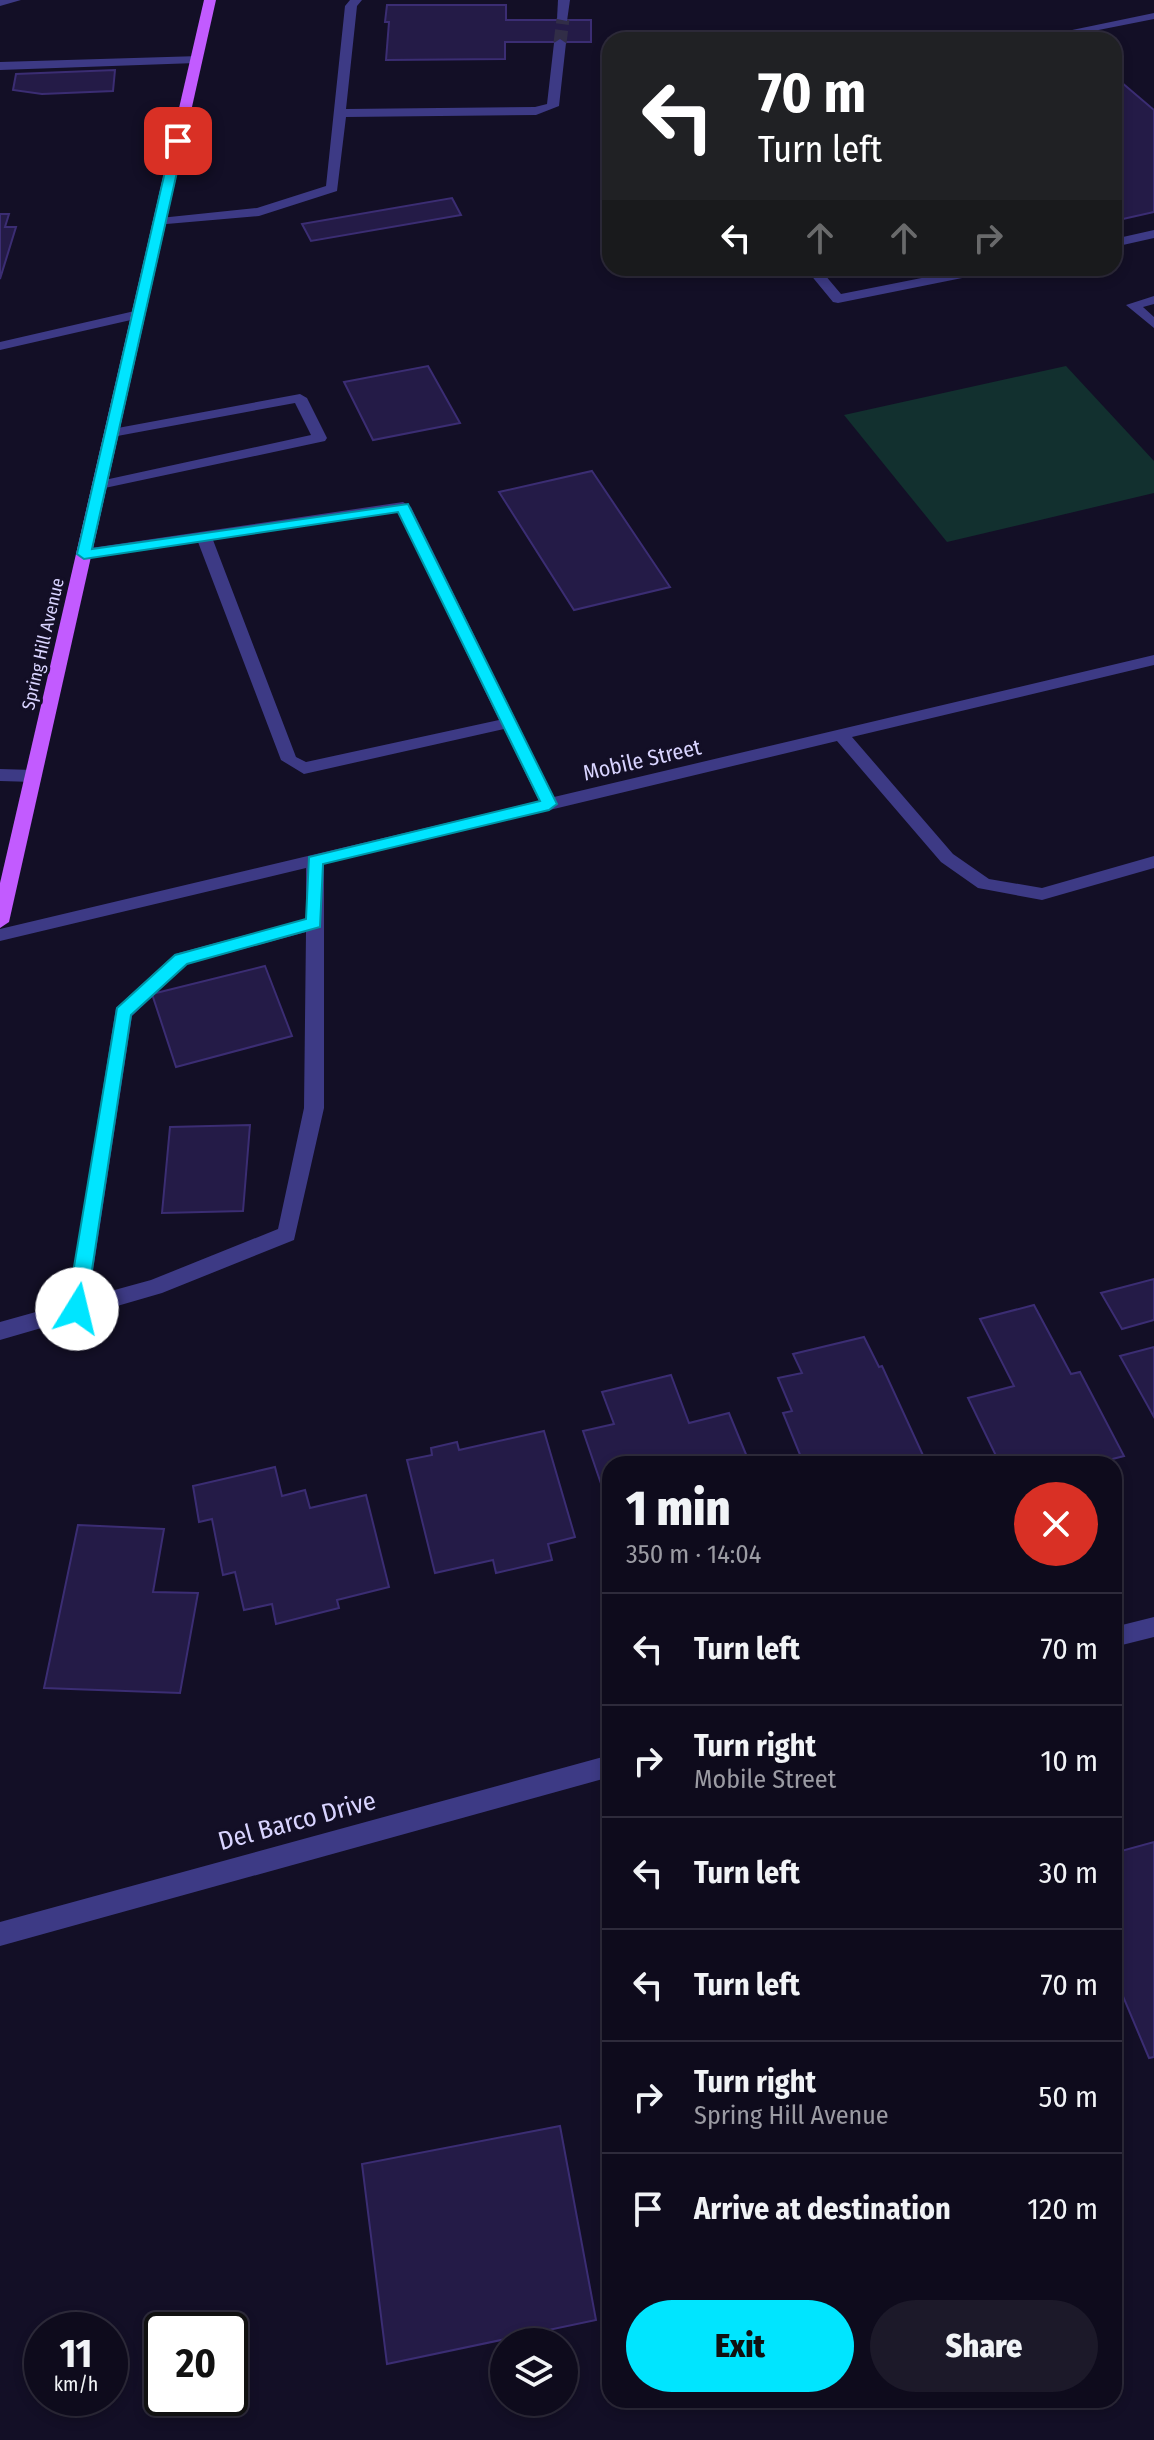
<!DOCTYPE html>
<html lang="en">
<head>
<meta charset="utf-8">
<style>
	:root { --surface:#0e0b1c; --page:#1c1929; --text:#f1f3f6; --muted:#9b9ba3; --line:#2e2b3b; --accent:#00e5ff }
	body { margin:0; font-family:"Fira Sans Condensed",sans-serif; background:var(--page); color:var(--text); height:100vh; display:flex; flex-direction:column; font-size:30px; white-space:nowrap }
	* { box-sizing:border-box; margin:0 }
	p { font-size:26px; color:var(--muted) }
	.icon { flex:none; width:44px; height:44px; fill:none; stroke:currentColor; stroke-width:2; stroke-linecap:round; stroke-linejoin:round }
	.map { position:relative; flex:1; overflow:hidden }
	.panel { position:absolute; left:602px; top:1456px; width:520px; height:952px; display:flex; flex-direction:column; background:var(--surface); border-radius:24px; box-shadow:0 4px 12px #0003,0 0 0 2px var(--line) }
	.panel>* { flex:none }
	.guide { position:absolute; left:602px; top:32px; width:520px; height:244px; border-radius:24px; box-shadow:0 4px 12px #0003,0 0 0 2px var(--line); background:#202124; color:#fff; overflow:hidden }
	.controls { position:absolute; left:490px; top:2328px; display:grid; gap:16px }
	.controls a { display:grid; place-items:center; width:88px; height:88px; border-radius:50%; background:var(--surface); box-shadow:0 4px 12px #0003,0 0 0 2px var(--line); font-size:40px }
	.speed { position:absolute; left:24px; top:2312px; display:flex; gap:16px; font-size:40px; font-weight:700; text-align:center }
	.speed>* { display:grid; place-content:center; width:104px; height:104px; border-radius:50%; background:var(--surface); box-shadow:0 4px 12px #0003,0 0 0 2px var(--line); line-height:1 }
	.speed small { font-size:20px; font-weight:400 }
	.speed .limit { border:4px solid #111; border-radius:12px; background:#fff; color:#111 }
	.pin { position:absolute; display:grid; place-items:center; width:68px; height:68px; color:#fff; margin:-34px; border-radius:16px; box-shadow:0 4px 12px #0006 }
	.me { position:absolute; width:88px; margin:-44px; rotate:9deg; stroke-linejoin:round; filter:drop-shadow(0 0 6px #0008) }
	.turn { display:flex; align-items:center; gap:28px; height:168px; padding:0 24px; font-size:36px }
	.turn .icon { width:104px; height:104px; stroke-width:2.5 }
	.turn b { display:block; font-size:56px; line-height:68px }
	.lanes { display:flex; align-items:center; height:76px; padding:0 24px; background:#0003; justify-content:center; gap:40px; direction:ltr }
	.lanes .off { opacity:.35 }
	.round { display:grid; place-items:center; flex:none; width:84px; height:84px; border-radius:42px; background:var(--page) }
	.head { display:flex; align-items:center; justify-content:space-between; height:136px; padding:0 24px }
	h1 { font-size:48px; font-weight:800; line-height:60px }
	.action { display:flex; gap:16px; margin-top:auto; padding:16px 24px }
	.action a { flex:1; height:92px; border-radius:48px; background:var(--accent); color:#111; font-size:32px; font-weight:800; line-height:92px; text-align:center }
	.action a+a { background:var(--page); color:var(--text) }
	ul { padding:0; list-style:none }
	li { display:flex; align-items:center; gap:24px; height:112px; padding:0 24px; border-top:2px solid var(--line) }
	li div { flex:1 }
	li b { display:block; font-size:30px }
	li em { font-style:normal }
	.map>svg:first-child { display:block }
	.green { fill:#12302f }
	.building { fill:#241b47; stroke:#3b2d73; stroke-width:2 }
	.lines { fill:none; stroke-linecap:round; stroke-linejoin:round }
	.minor-tunnel { stroke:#312d47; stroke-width:13; stroke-dasharray:13 6; stroke-linecap:butt }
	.minor { fill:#3d3a85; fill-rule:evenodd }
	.major { fill:#c25bff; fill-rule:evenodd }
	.route { fill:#00e5ff; stroke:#0095a6; stroke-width:2 }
	.labels { text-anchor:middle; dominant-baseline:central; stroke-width:6; stroke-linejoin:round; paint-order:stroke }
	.far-street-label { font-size:18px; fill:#d9d4ff; stroke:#130f26 }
	.street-label { font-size:22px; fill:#d9d4ff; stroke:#130f26 }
	.near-street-label { font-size:26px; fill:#d9d4ff; stroke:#130f26 }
</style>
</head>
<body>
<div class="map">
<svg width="1154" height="2440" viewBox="0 0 1154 2440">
	<rect width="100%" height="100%" fill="#130f26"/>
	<polygon class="green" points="1066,366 1154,461 1154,493 947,542 844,415"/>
	<g class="building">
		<polygon points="387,5 506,5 506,20 591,20 591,42 505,42 505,59 386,60 389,22 385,22"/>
		<polygon points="115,70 113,91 42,94 13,90 16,74"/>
		<polygon points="1114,76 1154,110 1154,212 1114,221"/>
		<polygon points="452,198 461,215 311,241 302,224"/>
		<polygon points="0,214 9,214 5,227 16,227 0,279"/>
		<polygon points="428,366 460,423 373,440 344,382"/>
		<polygon points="592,471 670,587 574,610 499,492"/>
		<polygon points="265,966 292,1036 176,1067 152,994"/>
		<polygon points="250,1125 243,1211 162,1213 170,1127"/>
		<polygon points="1154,1279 1154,1320 1122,1329 1101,1293"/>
		<polygon points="1034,1305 1071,1374 1080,1372 1124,1456 1093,1464 1000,1464 968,1398 1014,1386 980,1319"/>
		<polygon points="864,1337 879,1367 882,1366 927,1464 800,1464 797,1458 801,1457 783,1413 792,1411 778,1378 802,1373 793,1354"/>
		<polygon points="1154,1347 1154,1417 1120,1356"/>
		<polygon points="671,1375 689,1423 729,1413 750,1464 610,1464 610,1510 583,1431 614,1424 602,1392"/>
		<polygon points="544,1431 575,1537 548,1544 552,1560 496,1573 493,1560 435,1573 407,1460 432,1455 431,1448 457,1442 459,1450"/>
		<polygon points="275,1467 282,1496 305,1490 310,1508 366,1495 389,1587 337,1600 339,1608 276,1624 272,1604 244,1610 235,1572 223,1575 212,1519 199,1522 193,1486"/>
		<polygon points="78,1525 164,1529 153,1592 198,1593 180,1693 44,1688"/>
		<polygon points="1154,1842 1154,2057 1149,2058 1114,1975 1114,1853"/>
		<polygon points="560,2126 596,2320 387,2364 362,2164"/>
	</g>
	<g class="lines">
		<polyline class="minor-tunnel" points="560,43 563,19"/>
		<g class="minor">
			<polygon points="0,0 21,0 0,6"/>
			<polygon points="350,0 362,0 357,6 346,109 535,107 547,104 554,43 560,39 566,43 559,106 536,115 346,117 337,191 259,216 155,225 155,219 160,218 257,208 326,186 345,6"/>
			<polygon points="558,0 570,0 567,21 557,19"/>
			<polygon points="1154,13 1154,19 1048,40 1024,40"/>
			<polygon points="200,56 202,59 196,63 0,70 0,62"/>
			<polygon points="1154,230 1154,238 1114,247 1114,239"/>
			<polygon points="805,268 819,268 841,294 972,268 999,268 992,272 838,303 833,302"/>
			<polygon points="1154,296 1154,304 1143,307 1154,317 1154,328 1126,305"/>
			<polygon points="139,310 144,311 144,317 0,350 0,342"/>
			<polygon points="300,394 307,398 327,438 325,441 100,489 93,485 100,481 311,435 295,403 112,437 107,436 107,430"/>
			<path d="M403 502 411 507 554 797 1154 655V665L852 737 953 854 989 879 1042 888 1154 856V868L1042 900 978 888 941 862 837 741 324 864V1108L294 1240 162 1293 0 1340V1322L68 1303 116 1008 175 954 306 919V868L0 941V929L539 801 504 729 304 774 281 760 198 542 84 559 76 554 84 549ZM398 512 499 720 306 762 296 757 213 540ZM306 932 304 1108 278 1229 151 1280 89 1297 132 1016 187 964Z"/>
			<polygon points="0,769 34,770 42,776 34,782 0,781"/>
			<polygon points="1154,1617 1154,1637 1114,1647 1114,1627"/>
			<polygon points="610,1755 610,1777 0,1946 0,1922"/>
		</g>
		<polygon class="major" points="204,0 216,0 9,922 0,928 0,883"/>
	</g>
	<polygon class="route" points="178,137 184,141 92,549 408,504 557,804 549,810 323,864 320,927 187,964 131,1015 86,1309 83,1315 70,1315 67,1309 117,1008 175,955 306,919 309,857 540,801 398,512 84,559 77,554 172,141"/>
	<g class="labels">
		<g class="far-street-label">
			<text transform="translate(43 644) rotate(-77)">Spring Hill Avenue</text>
		</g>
		<g class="street-label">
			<text transform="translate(642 760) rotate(-13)">Mobile Street</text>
		</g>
		<g class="near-street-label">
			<text transform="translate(297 1821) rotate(-15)">Del Barco Drive</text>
		</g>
	</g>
</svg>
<div class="controls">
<a><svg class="icon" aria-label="layers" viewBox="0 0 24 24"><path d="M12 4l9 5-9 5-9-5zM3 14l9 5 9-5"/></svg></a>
</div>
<div class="speed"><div>11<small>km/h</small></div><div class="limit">20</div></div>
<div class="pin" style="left:178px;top:141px;background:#d93025"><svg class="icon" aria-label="arrive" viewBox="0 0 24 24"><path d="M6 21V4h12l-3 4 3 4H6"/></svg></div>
<svg class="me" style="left:77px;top:1309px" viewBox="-20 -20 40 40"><circle r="19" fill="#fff"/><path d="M0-13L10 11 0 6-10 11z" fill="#00e5ff"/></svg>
<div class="guide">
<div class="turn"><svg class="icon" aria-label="left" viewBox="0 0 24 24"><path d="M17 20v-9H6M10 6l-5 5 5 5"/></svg><div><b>70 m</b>Turn left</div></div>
<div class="lanes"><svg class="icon" aria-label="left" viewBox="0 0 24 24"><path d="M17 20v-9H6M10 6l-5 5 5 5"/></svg><svg class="icon off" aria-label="ahead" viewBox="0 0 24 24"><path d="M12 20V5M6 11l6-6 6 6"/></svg><svg class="icon off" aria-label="ahead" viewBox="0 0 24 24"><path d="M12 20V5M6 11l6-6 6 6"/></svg><svg class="icon off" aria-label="right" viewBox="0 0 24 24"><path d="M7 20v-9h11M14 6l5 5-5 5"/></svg></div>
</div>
<section class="panel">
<div class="head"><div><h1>1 min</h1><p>350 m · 14:04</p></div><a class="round" style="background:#d93025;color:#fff"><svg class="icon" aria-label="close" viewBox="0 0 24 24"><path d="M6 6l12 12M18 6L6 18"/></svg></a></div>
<ul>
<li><svg class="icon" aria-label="left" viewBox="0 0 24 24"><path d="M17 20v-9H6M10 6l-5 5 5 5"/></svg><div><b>Turn left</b></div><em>70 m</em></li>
<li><svg class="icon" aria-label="right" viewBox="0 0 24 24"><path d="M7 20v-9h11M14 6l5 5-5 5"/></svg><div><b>Turn right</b><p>Mobile Street</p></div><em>10 m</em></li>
<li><svg class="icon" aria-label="left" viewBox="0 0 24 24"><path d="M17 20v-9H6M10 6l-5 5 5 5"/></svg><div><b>Turn left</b></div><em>30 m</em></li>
<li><svg class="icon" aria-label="left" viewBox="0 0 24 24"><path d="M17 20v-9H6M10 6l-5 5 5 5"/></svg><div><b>Turn left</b></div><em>70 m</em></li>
<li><svg class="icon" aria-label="right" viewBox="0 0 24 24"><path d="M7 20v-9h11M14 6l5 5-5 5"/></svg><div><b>Turn right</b><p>Spring Hill Avenue</p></div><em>50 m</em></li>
<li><svg class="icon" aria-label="arrive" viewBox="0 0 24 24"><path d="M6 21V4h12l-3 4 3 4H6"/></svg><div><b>Arrive at destination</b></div><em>120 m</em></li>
</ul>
<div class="action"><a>Exit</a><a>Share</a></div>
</section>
</div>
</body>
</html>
